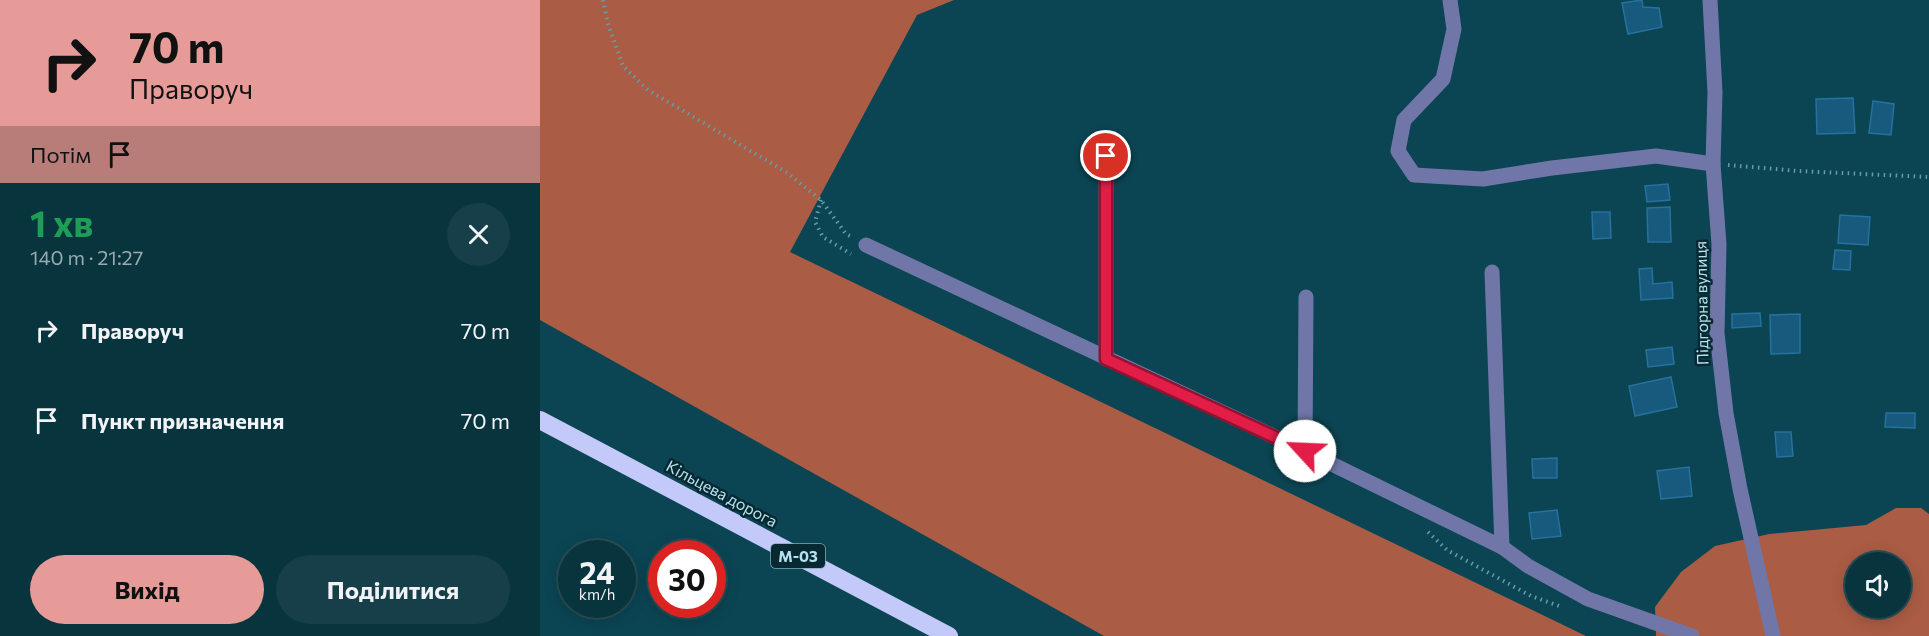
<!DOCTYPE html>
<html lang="uk">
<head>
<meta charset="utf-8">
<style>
	:root { --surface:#08343e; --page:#163f49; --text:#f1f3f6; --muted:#98aab0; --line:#294f58; --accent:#e69b98 }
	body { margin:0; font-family:Commissioner,sans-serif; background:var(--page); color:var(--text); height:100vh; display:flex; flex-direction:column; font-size:22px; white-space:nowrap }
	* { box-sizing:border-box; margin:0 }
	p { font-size:20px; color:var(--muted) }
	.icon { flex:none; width:33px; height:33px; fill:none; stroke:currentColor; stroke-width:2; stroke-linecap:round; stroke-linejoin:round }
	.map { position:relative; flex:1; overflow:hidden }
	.panel { display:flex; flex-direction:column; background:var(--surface); width:540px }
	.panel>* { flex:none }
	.guide { background:#e69b98; color:#111; overflow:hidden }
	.tools { position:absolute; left:1305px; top:552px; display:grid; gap:12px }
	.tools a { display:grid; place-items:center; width:66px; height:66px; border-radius:50%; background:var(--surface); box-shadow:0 3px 15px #0003,0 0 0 2px var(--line); font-size:30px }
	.speed { position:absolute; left:18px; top:540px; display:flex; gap:12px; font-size:30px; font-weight:700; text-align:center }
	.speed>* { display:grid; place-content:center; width:78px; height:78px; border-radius:50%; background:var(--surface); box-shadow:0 3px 15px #0003,0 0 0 2px var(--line); line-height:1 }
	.speed small { font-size:15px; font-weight:400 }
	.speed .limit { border:9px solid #d22; background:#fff; color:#111 }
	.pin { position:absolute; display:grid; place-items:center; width:51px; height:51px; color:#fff; margin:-26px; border:3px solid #fff; border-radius:50%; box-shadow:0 2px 6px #0007 }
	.me { position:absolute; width:66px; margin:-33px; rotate:295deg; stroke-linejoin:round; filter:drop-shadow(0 0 4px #0008) }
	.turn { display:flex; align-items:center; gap:21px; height:126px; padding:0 30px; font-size:27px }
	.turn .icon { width:78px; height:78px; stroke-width:2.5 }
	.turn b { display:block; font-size:42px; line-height:51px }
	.then { display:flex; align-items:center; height:57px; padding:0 30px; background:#0003; gap:12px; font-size:22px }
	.round { display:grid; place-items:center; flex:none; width:63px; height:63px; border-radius:32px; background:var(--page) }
	.headline { display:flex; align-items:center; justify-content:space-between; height:102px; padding:0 30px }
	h1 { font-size:36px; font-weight:700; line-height:45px; color:#1e9e55 }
	.primary-button { display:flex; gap:12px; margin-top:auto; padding:12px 30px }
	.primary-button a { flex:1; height:69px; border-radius:36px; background:var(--accent); color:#111; font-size:24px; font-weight:700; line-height:69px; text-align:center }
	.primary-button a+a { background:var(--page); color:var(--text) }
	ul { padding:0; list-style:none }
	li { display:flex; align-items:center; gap:18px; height:90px; padding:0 30px }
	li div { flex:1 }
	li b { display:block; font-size:22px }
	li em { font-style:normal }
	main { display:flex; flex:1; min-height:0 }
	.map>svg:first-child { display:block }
	.forest { fill:#aa5c44; fill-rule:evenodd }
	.building { fill:#18597e; stroke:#24729d; stroke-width:1.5 }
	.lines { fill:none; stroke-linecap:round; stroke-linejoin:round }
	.path { stroke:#689ba8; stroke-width:4; stroke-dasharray:1.5 4.5; stroke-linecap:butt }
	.minor { stroke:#7077a8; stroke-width:15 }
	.highway { stroke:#c3cafa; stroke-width:18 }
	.route-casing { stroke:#92132f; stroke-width:15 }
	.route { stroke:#e11d48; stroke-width:10 }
	.labels { text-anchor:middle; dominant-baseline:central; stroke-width:5; stroke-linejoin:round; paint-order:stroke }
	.shield { fill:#082932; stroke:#81aab6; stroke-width:1.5 }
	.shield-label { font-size:15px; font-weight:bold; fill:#b5e2ef }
	.street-label { font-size:16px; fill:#b5e2ef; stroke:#082932 }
</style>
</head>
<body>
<main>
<section class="panel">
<div class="guide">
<div class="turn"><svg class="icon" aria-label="right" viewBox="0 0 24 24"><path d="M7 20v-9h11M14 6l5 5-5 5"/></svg><div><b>70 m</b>Праворуч</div></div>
<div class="then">Потім<svg class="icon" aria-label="arrive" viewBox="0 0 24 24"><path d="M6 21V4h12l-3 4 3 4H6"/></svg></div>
</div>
<div class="headline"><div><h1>1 хв</h1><p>140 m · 21:27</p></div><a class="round"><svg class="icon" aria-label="close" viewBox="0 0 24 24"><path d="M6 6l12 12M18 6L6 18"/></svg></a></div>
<ul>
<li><svg class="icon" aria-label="right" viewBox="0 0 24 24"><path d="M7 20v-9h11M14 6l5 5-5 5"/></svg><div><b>Праворуч</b></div><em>70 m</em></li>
<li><svg class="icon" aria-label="arrive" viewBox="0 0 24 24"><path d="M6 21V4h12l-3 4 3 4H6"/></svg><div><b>Пункт призначення</b></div><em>70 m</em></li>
</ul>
<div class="primary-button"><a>Вихід</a><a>Поділитися</a></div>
</section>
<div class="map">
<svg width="1389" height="636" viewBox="0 0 1389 636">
	<rect width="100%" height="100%" fill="#0b4553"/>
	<g class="forest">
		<polygon points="0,0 414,0 377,15 250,252 1046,636 564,636 0,320"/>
		<path d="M1356 508H1381L1389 514V636H1116L1115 607 1141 572 1175 546 1229 534 1326 525ZM1316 562H1360V608H1316Z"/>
	</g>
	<g class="building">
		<polygon points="1102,0 1103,7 1119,8 1122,27 1088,34 1082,3"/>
		<polygon points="1313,98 1315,133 1277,134 1276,99"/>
		<polygon points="1333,101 1354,104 1351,135 1329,133"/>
		<polygon points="1128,184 1130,200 1107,202 1105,186"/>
		<polygon points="1130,207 1131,242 1108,242 1107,208"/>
		<polygon points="1052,212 1070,212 1071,238 1053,239"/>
		<polygon points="1300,215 1330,217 1328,245 1298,243"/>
		<polygon points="1295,250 1311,251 1310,270 1293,269"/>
		<polygon points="1112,268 1113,284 1132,282 1133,298 1101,300 1099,269"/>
		<polygon points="1220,313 1221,326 1192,328 1192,314"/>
		<polygon points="1260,314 1260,353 1231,354 1230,315"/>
		<polygon points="1132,347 1134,364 1108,367 1106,350"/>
		<polygon points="1131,377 1137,407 1095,416 1089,386"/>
		<polygon points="1346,413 1375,413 1375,428 1345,427"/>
		<polygon points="1235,432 1251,432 1253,456 1237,457"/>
		<polygon points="1017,458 1017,478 993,478 992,459"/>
		<polygon points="1149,467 1152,496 1121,499 1117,471"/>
		<polygon points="1017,510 1021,536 992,539 989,513"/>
	</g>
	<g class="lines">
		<g class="path">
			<polyline points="63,0 68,24 83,66 108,90 246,172 281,200 306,234 312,237"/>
			<polyline points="1188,165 1258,171 1389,177"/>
			<polyline points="281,200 275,222 283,237 311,254"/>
			<polyline points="888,532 907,550 991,596 1022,607"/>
		</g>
		<g class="minor">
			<polyline points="910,0 914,29 903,79 864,120 858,151 874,175 943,179 1012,168 1116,156 1173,164"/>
			<polyline points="1170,0 1175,92 1173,164 1179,244 1177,333 1186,413 1200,489 1233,636"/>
			<polyline points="326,245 765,451 962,547 988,566 1048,599 1152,636"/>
			<polyline points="952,272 962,547"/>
			<polyline points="566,359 566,155"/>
			<polyline points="765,451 766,297"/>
		</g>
		<polyline class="highway" points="0,420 409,636"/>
	</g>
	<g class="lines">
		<defs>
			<polyline id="route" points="566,156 566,359 765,451"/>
		</defs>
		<use href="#route" class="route-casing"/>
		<use href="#route" class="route"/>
	</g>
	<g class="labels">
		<rect class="shield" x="231" y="544" width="54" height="24" rx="4.5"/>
		<g class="shield-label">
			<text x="258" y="556">М-03</text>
		</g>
		<g class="street-label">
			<text transform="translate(1161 303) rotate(-91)">Підгорна вулиця</text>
			<text transform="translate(182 493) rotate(28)">Кільцева дорога</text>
		</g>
	</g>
</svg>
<div class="tools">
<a><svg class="icon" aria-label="sound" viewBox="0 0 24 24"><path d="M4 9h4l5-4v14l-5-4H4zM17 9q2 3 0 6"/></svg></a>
</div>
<div class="speed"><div>24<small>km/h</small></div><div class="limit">30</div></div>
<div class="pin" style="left:566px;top:156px;background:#d93025"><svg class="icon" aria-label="arrive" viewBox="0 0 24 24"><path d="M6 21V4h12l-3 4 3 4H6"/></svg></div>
<svg class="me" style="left:765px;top:451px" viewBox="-20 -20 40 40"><circle r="19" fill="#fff"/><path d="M0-13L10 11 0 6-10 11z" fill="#e11d48"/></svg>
</div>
</main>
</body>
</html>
